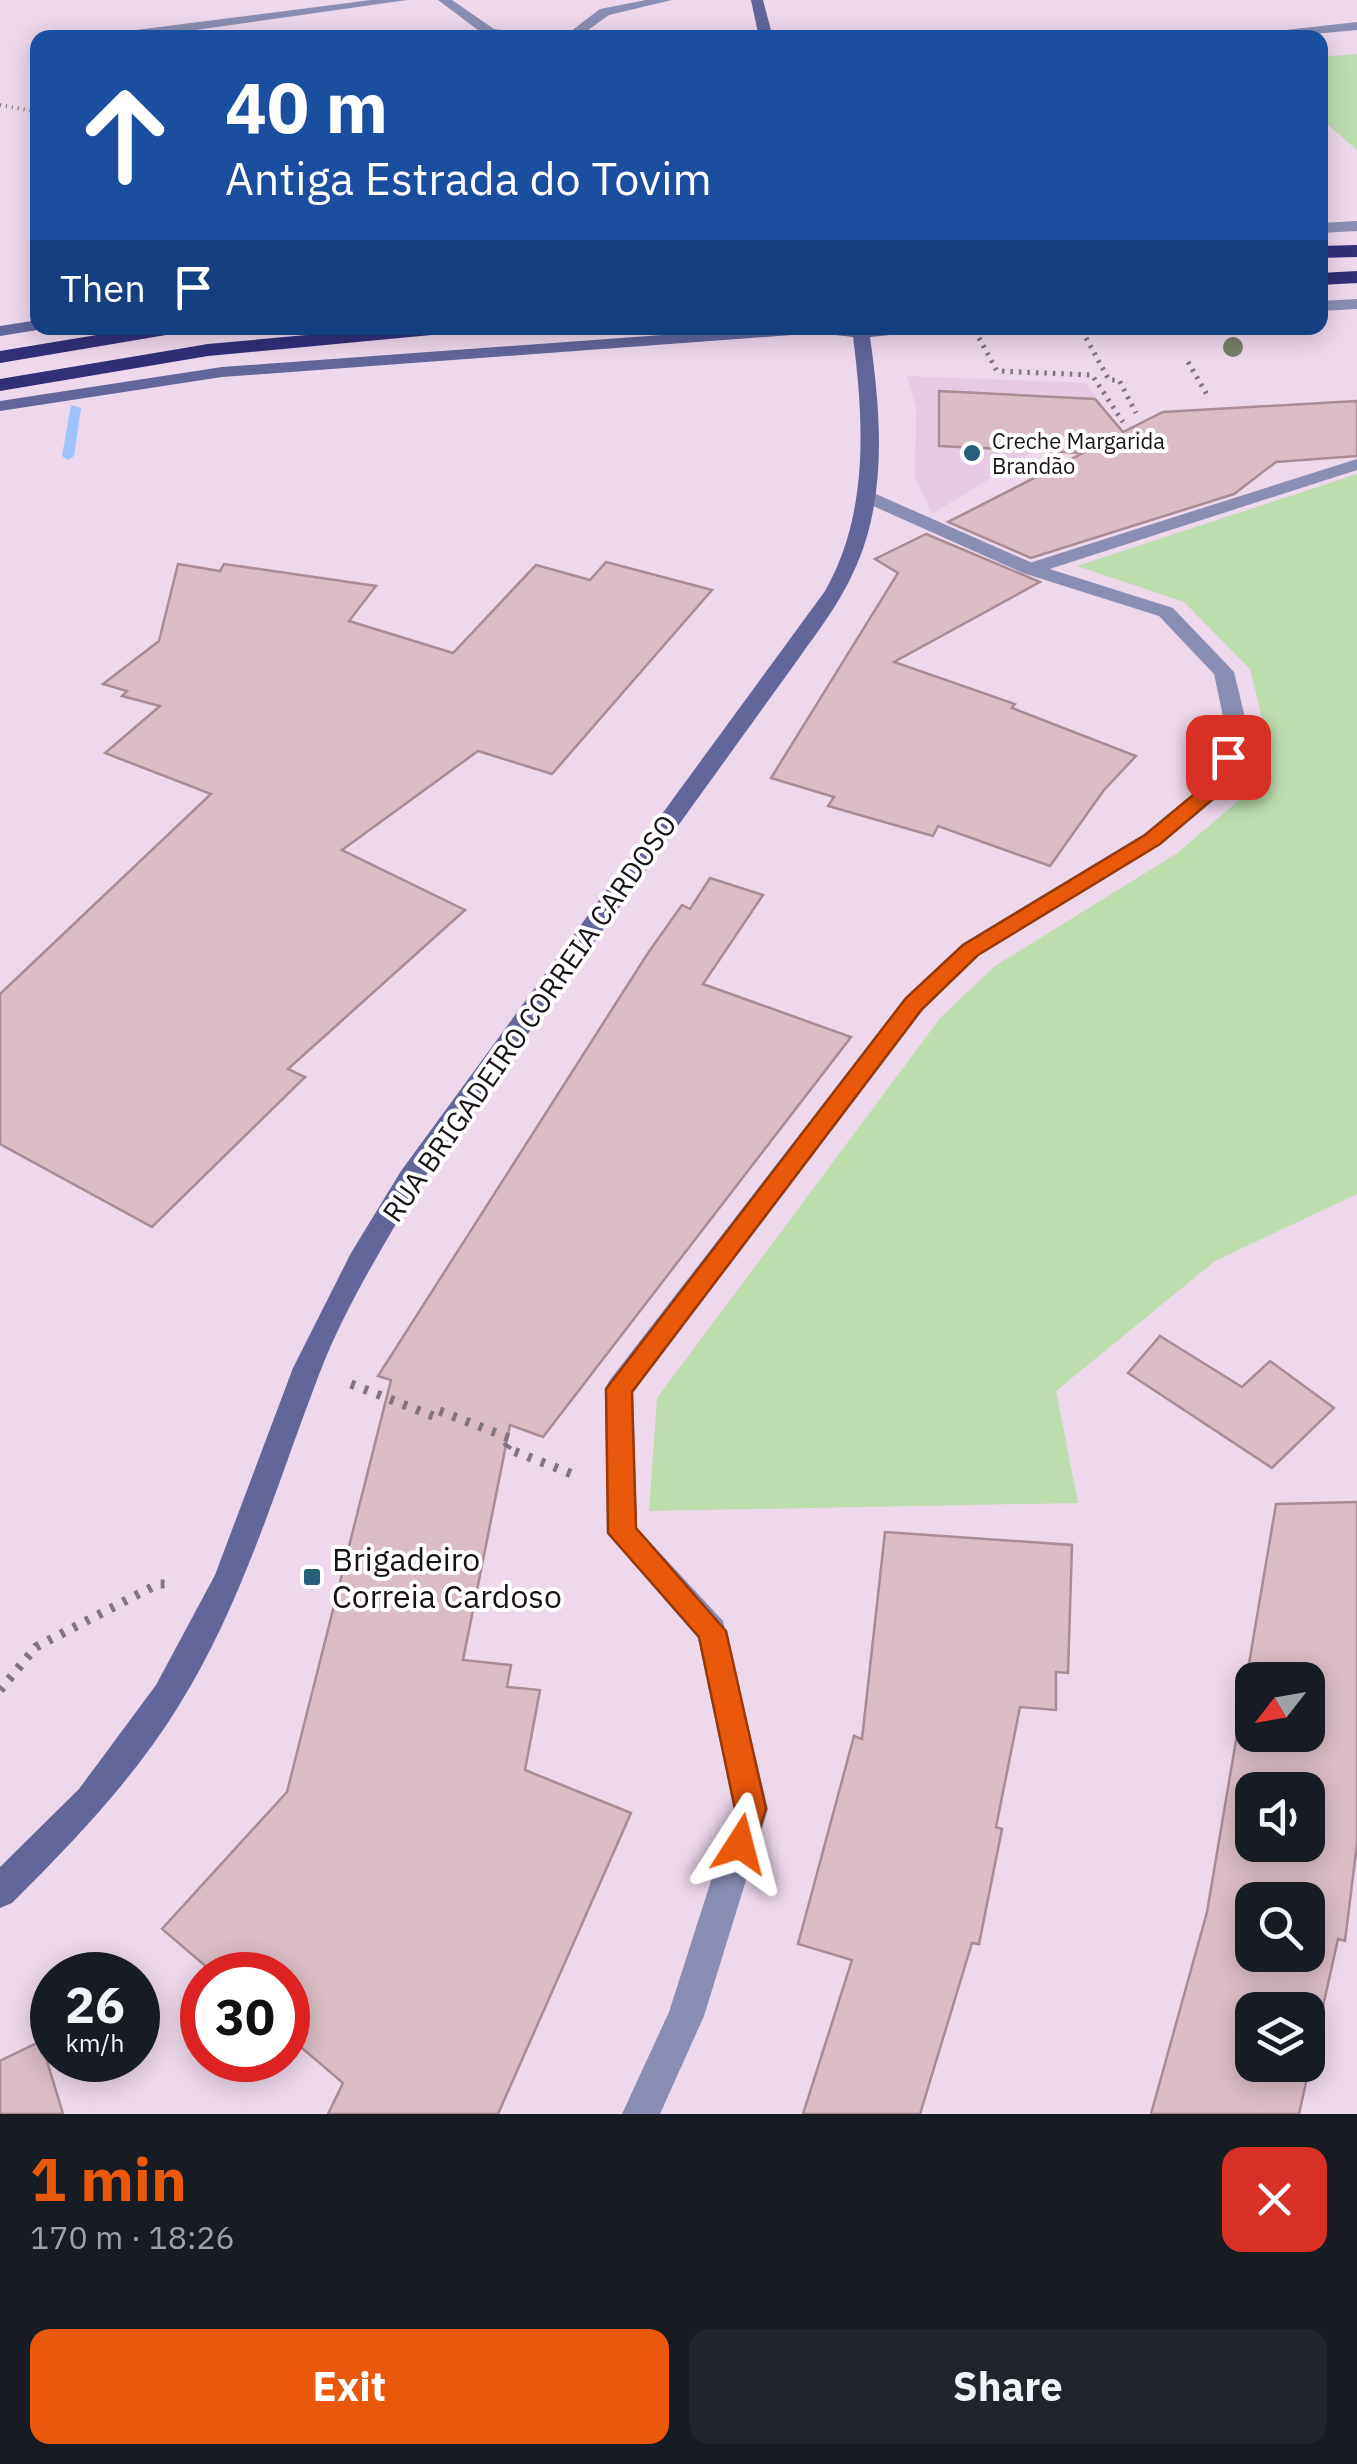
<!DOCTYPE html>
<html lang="en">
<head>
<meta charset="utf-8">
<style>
	:root { --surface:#171b24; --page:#20242c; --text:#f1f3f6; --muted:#9ea1a6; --accent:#ea580c }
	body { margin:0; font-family:"IBM Plex Sans",sans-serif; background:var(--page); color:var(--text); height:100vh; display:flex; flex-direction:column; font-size:38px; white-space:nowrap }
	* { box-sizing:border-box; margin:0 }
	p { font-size:32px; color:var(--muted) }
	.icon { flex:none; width:55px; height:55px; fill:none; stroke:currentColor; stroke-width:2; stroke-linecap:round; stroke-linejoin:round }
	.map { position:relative; height:2114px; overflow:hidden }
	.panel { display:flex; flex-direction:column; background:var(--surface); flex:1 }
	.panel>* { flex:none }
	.top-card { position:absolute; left:30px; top:30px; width:1298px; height:305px; border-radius:20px; box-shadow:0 5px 25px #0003; background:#1a4fa0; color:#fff; overflow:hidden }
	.needle { width:65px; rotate:239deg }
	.controls { position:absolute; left:1235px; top:1662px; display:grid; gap:20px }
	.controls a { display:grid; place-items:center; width:90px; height:90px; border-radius:20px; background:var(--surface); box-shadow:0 5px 25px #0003; font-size:50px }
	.speed { position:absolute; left:30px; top:1952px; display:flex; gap:20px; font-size:50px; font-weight:700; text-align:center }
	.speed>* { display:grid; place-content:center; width:130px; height:130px; border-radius:50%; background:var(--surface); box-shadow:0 5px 25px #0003; line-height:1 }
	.speed small { font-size:25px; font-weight:400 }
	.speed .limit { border:15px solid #d22; background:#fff; color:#111 }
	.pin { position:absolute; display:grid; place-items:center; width:85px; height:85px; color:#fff; margin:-42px; border-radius:20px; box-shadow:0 5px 15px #0006 }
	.me { position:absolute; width:110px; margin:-55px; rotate:9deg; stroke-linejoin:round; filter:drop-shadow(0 0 8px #0008) }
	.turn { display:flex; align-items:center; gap:35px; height:210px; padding:0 30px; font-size:45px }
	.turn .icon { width:130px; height:130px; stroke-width:2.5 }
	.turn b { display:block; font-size:70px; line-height:85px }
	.then { display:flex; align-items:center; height:95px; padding:0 30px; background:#0003; gap:20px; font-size:38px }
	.round { display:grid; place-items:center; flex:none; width:105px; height:105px; border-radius:20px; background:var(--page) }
	.headline { display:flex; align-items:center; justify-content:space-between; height:170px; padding:0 30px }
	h1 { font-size:60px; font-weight:700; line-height:75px; color:var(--accent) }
	.primary-button { display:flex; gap:20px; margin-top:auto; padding:20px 30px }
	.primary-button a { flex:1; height:115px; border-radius:20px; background:var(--accent); color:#fff; font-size:40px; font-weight:700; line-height:115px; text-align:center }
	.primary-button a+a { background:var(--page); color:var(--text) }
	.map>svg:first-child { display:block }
	.built { fill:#e7cbe5 }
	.green { fill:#bedeaf }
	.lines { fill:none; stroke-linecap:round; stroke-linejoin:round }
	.stream { fill:#9fc3ff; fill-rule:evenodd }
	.building { fill:#dabcc4; stroke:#a88b93; stroke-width:2.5; fill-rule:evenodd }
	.path-far2 { stroke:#817380; stroke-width:4; stroke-dasharray:1 5; stroke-linecap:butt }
	.path-far1 { stroke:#817380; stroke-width:5; stroke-dasharray:2.5 6; stroke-linecap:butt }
	.path { stroke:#817380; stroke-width:9; stroke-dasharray:4 10; stroke-linecap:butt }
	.lane { fill:#8a8eb2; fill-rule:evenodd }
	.street { fill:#8a8eb2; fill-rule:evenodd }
	.secondary { fill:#626699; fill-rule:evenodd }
	.highway { fill:#312f76; fill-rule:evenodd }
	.tree { fill:#777f6a }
	.route { fill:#ea580c; stroke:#983908; stroke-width:2.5 }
	.poi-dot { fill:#276079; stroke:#fff; stroke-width:4 }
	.labels { text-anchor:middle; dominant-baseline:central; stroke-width:8; stroke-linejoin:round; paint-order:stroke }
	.far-poi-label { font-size:22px; fill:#191219; stroke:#fff; text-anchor:start }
	.street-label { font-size:28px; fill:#191219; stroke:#fff }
	.near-poi-label { font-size:32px; fill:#191219; stroke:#fff; text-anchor:start }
</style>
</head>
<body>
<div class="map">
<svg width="1357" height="2114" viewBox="0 0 1357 2114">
	<rect width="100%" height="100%" fill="#eed8ec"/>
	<polygon class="built" points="907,376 1085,383 1106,408 932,514 915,477 916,409"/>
	<g class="green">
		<polygon points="1357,54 1357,150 1320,118 1320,57"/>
		<polygon points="1357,474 1357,1194 1215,1261 1056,1391 1078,1503 649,1511 657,1398 941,1017 995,966 1176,854 1246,794 1266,734 1250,669 1184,602 1077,566"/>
	</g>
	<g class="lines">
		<polygon class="stream" points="71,405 81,408 74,456 68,460 62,456"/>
	</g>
	<g class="building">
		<polygon points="939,391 1095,399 1123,432 1163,412 1357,401 1357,456 1276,462 1234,494 1031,558 948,522 1083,453 939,446"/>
		<polygon points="926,534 1040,582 894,662 1015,704 1012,708 1136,756 1104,790 1050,866 938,826 933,836 828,806 834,797 771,778 898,573 875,559"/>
		<polygon points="606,562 712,590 552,774 478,751 342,850 465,910 288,1069 305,1077 152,1227 0,1144 0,994 211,794 105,753 160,706 122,696 127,691 103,684 159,641 178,564 220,571 224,564 376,586 349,621 453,653 536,565 590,580"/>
		<polygon points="710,878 763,895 703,984 851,1037 543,1437 510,1425 463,1660 511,1665 507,1687 540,1690 525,1770 631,1813 498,2114 328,2114 343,2083 288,2036 288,1975 216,1975 162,1929 287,1792 391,1380 378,1376 648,953 682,905 690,909"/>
		<polygon points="1160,1336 1242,1387 1270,1361 1334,1408 1272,1468 1128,1373"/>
		<path d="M1357 1502V1844L1345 1941 1338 1939 1299 2114H1151L1207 1912 1276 1504ZM1252 1680H1308V1735H1252ZM1252 1790H1308V1845H1252ZM1252 1900H1308V1955H1252ZM1252 2010H1308V2065H1252Z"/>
		<polygon points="885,1532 1072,1545 1068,1673 1056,1672 1056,1710 1020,1707 996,1827 1002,1829 979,1944 972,1943 920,2114 803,2114 852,1960 798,1944 854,1736 862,1739"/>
		<polygon points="41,2041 63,2114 0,2114 0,2061"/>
	</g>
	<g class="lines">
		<g class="path-far2">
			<polyline points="0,105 38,112"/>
			<polyline points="974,328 981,341"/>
			<polyline points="1081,328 1088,341"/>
		</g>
		<g class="path-far1">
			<polyline points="979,338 997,371 1092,375 1123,422"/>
			<polyline points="1086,338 1109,380 1119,380 1136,413"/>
			<polyline points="1188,362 1209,398"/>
		</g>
		<g class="path">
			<polyline points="351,1384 433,1416 437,1410 512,1439 506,1448 577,1476"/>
			<polyline points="0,1690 36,1647 158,1584 173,1584"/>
		</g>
		<polygon class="lane" points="1357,459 1357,470 1037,573 1023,573 1020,569 1023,565"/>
		<g class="street">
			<polygon points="371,0 407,0 139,38 121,35 128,31"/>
			<polygon points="438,0 452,0 494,29 555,38 486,36"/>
			<polygon points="646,0 672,0 609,15 577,38 562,38 600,9"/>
			<polygon points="1357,22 1357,30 1272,38 1216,38"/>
			<polygon points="1357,221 1357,231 1320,233 1320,223"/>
			<polygon points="1357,299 1357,309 1320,311 1320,301"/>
			<polygon points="899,328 936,328 928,333 906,334"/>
			<polygon points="869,491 1037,565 1173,608 1234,672 1248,730 1227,789 1160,844 978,956 923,1010 633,1392 637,1528 723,1621 768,1809 704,2016 660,2114 622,2114 669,2012 734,1809 698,1638 607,1533 605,1389 609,1381 905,998 962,944 1144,834 1209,781 1226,730 1214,674 1159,616 1023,573 862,501 862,493"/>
		</g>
		<g class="secondary">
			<polygon points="751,0 763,0 773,38 759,38"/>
			<polygon points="38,320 38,328 44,329 0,336 0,326"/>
			<path d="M758 328H918L910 333 870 337C881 415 888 500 853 573 839 604 818 631 799 658L419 1185C384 1245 345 1307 320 1372 276 1486 243 1603 178 1707 132 1781 73 1842 12 1903L0 1908V1867L79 1789 156 1685 215 1575 293 1368 351 1253 401 1171 825 591C869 514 864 422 853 337L818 333 222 377 0 411V401L222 367Z"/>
		</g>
		<g class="highway">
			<polygon points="1357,245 1357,257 1320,258 1320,246"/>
			<polygon points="1357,271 1357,283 1320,285 1320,273"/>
			<polygon points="139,328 182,328 172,334 0,363 0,351"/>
			<polygon points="384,328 452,328 442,334 208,356 0,391 0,379 208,344"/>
		</g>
	</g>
	<circle class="tree" cx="1233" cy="347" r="10"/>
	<polygon class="route" points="1228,751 1238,757 1226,788 1160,844 978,955 922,1009 632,1392 636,1528 726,1631 766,1809 751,1854 740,1859 729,1854 724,1844 735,1809 699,1637 608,1533 606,1389 906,998 963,945 1145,835 1210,781 1218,757"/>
	<g class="poi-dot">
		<circle cx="972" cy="453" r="10"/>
		<rect x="302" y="1567" width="20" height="20" rx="5"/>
	</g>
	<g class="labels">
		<g class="far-poi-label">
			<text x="992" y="440">Creche Margarida<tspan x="992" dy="25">Brandão</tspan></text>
		</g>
		<g class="street-label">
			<text transform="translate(529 1018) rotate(-55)">RUA BRIGADEIRO CORREIA CARDOSO</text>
		</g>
		<g class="near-poi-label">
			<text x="332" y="1559">Brigadeiro<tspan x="332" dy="37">Correia Cardoso</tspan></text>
		</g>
	</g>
</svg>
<div class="controls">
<a><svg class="needle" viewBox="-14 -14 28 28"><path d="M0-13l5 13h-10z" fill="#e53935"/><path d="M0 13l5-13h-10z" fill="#9ea1a6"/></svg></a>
<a><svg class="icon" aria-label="sound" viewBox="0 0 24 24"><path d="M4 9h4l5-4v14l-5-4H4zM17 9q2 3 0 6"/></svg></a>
<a><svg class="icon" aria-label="search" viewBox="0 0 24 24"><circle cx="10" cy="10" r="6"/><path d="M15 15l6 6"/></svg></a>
<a><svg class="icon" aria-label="layers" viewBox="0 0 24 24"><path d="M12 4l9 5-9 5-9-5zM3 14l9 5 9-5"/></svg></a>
</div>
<div class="speed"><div>26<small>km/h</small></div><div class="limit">30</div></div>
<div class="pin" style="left:1228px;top:757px;background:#d93025"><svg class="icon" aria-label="arrive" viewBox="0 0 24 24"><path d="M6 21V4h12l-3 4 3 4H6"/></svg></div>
<svg class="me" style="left:740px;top:1844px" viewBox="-20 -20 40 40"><path d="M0-17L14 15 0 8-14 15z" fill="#ea580c" stroke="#fff" stroke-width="4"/></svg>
<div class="top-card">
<div class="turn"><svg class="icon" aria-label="ahead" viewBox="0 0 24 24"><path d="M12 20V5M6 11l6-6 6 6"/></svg><div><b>40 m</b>Antiga Estrada do Tovim</div></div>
<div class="then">Then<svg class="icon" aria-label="arrive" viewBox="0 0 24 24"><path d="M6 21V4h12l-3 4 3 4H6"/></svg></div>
</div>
</div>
<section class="panel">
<div class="headline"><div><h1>1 min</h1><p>170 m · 18:26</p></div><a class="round" style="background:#d93025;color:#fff"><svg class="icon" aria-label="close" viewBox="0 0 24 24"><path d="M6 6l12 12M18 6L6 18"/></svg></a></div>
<div class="primary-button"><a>Exit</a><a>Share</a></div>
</section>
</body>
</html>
